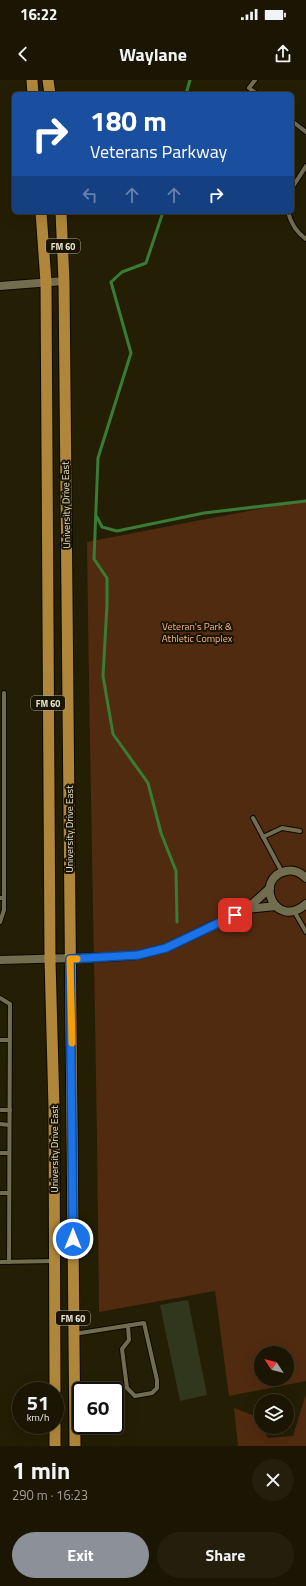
<!DOCTYPE html>
<html lang="en">
<head>
<meta charset="utf-8">
<style>
	:root { --surface:#1b1603; --page:#241f0d; --text:#f1f3f6; --muted:#a09f9a; --line:#393525; --accent:#8c9099 }
	body { margin:0; font-family:"Titillium Web",sans-serif; background:var(--page); color:var(--text); height:100vh; display:flex; flex-direction:column; font-size:15px; white-space:nowrap }
	* { box-sizing:border-box; margin:0 }
	p { font-size:13px; color:var(--muted) }
	.icon { flex:none; width:22px; height:22px; fill:none; stroke:currentColor; stroke-width:2; stroke-linecap:round; stroke-linejoin:round }
	.map { position:relative; height:1366px; overflow:hidden }
	.side { display:flex; flex-direction:column; background:var(--surface); flex:1 }
	.side>* { flex:none }
	.banner { position:absolute; left:12px; top:12px; width:282px; height:122px; border-radius:6px; box-shadow:0 4px 16px #0002,0 0 0 1px var(--line); background:#1a4fa0; color:#fff; overflow:hidden }
	.needle { width:26px; rotate:306deg }
	.controls { position:absolute; left:254px; top:1266px; display:grid; gap:8px }
	.controls a { display:grid; place-items:center; width:40px; height:40px; border-radius:50%; background:var(--surface); box-shadow:0 4px 16px #0002,0 0 0 1px var(--line); font-size:20px }
	.speed { position:absolute; left:12px; top:1302px; display:flex; gap:8px; font-size:20px; font-weight:700; text-align:center }
	.speed>* { display:grid; place-content:center; width:52px; height:52px; border-radius:50%; background:var(--surface); box-shadow:0 4px 16px #0002,0 0 0 1px var(--line); line-height:1 }
	.speed small { font-size:10px; font-weight:400 }
	.speed .limit { border:2px solid #111; border-radius:6px; background:#fff; color:#111 }
	.pin { position:absolute; display:grid; place-items:center; width:34px; height:34px; color:#fff; margin:-17px; border-radius:8px; box-shadow:0 2px 6px #0006 }
	.me { position:absolute; width:44px; margin:-22px; rotate:0deg; stroke-linejoin:round; filter:drop-shadow(0 0 3px #0008) }
	.turn { display:flex; align-items:center; gap:14px; height:84px; padding:0 12px; font-size:18px }
	.turn .icon { width:52px; height:52px; stroke-width:2.5 }
	.turn b { display:block; font-size:28px; line-height:34px }
	.lanes { display:flex; align-items:center; height:38px; padding:0 12px; background:#0003; justify-content:center; gap:20px; direction:ltr }
	.lanes .off { opacity:.35 }
	.round { display:grid; place-items:center; flex:none; width:42px; height:42px; border-radius:21px; background:var(--page) }
	.overview { display:flex; align-items:center; justify-content:space-between; height:68px; padding:0 12px }
	h1 { font-size:24px; font-weight:700; line-height:30px }
	.button { display:flex; gap:8px; margin-top:auto; padding:8px 12px }
	.button a { flex:1; height:46px; border-radius:24px; background:var(--accent); color:#fff; font-size:16px; font-weight:700; line-height:46px; text-align:center }
	.button a+a { background:var(--page); color:var(--text) }
	.status { display:flex; justify-content:space-between; align-items:center; height:28px; padding:0 20px; background:var(--surface); direction:ltr }
	.status svg { height:11px; fill:currentColor }
	header { display:flex; justify-content:space-between; align-items:center; height:52px; padding:0 12px; background:var(--surface); font-size:18px; font-weight:700 }
	.map>svg:first-child { display:block }
	.green { fill:#512b10; fill-rule:evenodd }
	.lines { fill:none; stroke-linecap:round; stroke-linejoin:round }
	.stream { stroke:#397c36; stroke-width:3 }
	.building { fill:#31371d }
	.service-casing { stroke:#0d0800; stroke-width:6 }
	.minor-casing { stroke:#0d0800; stroke-width:10 }
	.primary-casing { stroke:#0d0800; stroke-width:13 }
	.service { stroke:#736d50; stroke-width:4 }
	.minor { stroke:#736d50; stroke-width:8 }
	.primary { stroke:#b0873a; stroke-width:11 }
	.route-casing { stroke:#114b97; stroke-width:10 }
	.route { stroke:#1a73e8; stroke-width:7 }
	.slow { stroke:#f59e0b; stroke-width:7 }
	.labels { text-anchor:middle; dominant-baseline:central; stroke-width:4; stroke-linejoin:round; paint-order:stroke }
	.shield { fill:#1b1500; stroke:#aaa694; stroke-width:1 }
	.shield-label { font-size:9px; font-weight:bold; fill:#e7e4d3 }
	.street-label { font-size:10px; fill:#e7e4d3; stroke:#1b1500 }
	.park-label { font-size:10px; fill:#f4b38b; stroke:#1b1500 }
</style>
</head>
<body>
<div class="status"><b>16:22</b><svg viewBox="0 0 49 12"><path d="M0 12V9h3v3zM5 12V6h3v6zM10 12V3h3v9zM15 12V0h3v12zM26 1h20v11H26zM47 4h2v5h-2z"/></svg></div>
<header><svg class="icon" aria-label="back" viewBox="0 0 24 24"><path d="M15 5l-7 7 7 7"/></svg>Waylane<svg class="icon" aria-label="share" viewBox="0 0 24 24"><path d="M12 15V3M7 8l5-5 5 5M5 13v7h14v-7"/></svg></header>
<div class="map">
<svg width="306" height="1366" viewBox="0 0 306 1366">
	<rect width="100%" height="100%" fill="#241e04"/>
	<g class="green">
		<path d="M306 420V1301L229 1316 215 1211 99 1232C97 975 90 718 87 462ZM261 1273H287V1299H261Z"/>
		<polygon points="306,1314 306,1366 238,1366 234,1328 255,1336 268,1358 293,1356"/>
	</g>
	<g class="lines">
		<g class="stream">
			<polyline points="186,14 190,0"/>
			<polyline points="163,132 146,183 122,192 111,202 131,273 98,378 94,479 107,498 107,525 103,596 113,654 148,703 161,753 176,791 177,842"/>
			<polyline points="97,437 102,447 117,451 204,433 306,421"/>
		</g>
	</g>
	<polygon class="building" points="188,1220 207,1315 180,1321 160,1225"/>
	<g class="lines">
		<defs>
			<g id="service">
				<polyline points="255,0 249,8 257,14"/>
				<polyline points="292,41 306,52"/>
				<polyline points="292,108 306,86"/>
				<path d="M288 132C291 144 296 152 306 159"/>
				<polyline points="253,738 282,792"/>
				<polyline points="263,757 282,748 300,751"/>
				<polyline points="0,818 4,818 4,613"/>
				<polyline points="294,831 306,852"/>
				<polyline points="0,842 4,830 4,818"/>
				<polyline points="0,918 10,924 9,1182"/>
				<polyline points="0,960 9,960"/>
				<polyline points="0,1030 10,1030"/>
				<polyline points="0,1044 9,1045"/>
				<polyline points="0,1073 9,1073"/>
				<polyline points="0,1113 9,1113"/>
				<polyline points="0,1182 54,1181"/>
				<polyline points="74,1254 144,1243 157,1300 157,1308 152,1313 135,1316 127,1308 122,1269 129,1260 128,1246"/>
			</g>
			<g id="minor">
				<polyline points="0,206 64,201"/>
				<path d="M306 798C301 793 294 789 286 791 253 798 275 851 306 824"/>
				<polyline points="247,829 276,826"/>
				<polyline points="0,880 111,877 138,875 166,868 247,829 270,808"/>
			</g>
			<g id="primary">
				<polyline points="32,0 33,14"/>
				<polyline points="48,0 50,14"/>
				<polyline points="41,132 46,202 50,880 54,1028 55,1311"/>
				<polyline points="61,132 64,201 75,1366"/>
				<polyline points="55,1345 55,1366"/>
			</g>
		</defs>
		<use href="#service" class="service-casing"/>
		<use href="#minor" class="minor-casing"/>
		<use href="#primary" class="primary-casing"/>
		<use href="#service" class="service"/>
		<use href="#minor" class="minor"/>
		<use href="#primary" class="primary"/>
	</g>
	<g class="lines">
		<defs>
			<polyline id="route" points="73,1159 70,879 138,875 166,868 235,835"/>
		</defs>
		<use href="#route" class="route-casing"/>
		<use href="#route" class="route"/>
		<polyline class="slow" points="72,963 70,879 77,879"/>
	</g>
	<g class="labels">
		<g class="shield">
			<rect x="46" y="159" width="34" height="14" rx="3"/>
			<rect x="31" y="616" width="34" height="14" rx="3"/>
			<rect x="56" y="1231" width="34" height="14" rx="3"/>
		</g>
		<g class="shield-label">
			<text x="63" y="166">FM 60</text>
			<text x="48" y="623">FM 60</text>
			<text x="73" y="1238">FM 60</text>
		</g>
		<g class="street-label">
			<text transform="translate(66 425) rotate(-91)">University Drive East</text>
			<text transform="translate(69 749) rotate(-90)">University Drive East</text>
			<text transform="translate(54 1069) rotate(-90)">University Drive East</text>
		</g>
		<g class="park-label">
			<text x="197" y="546">Veteran's Park &amp;<tspan x="197" dy="12">Athletic Complex</tspan></text>
		</g>
	</g>
</svg>
<div class="controls">
<a><svg class="needle" viewBox="-14 -14 28 28"><path d="M0-13l5 13h-10z" fill="#e53935"/><path d="M0 13l5-13h-10z" fill="#a09f9a"/></svg></a>
<a><svg class="icon" aria-label="layers" viewBox="0 0 24 24"><path d="M12 4l9 5-9 5-9-5zM3 14l9 5 9-5"/></svg></a>
</div>
<div class="speed"><div>51<small>km/h</small></div><div class="limit">60</div></div>
<div class="pin" style="left:235px;top:835px;background:#d93025"><svg class="icon" aria-label="arrive" viewBox="0 0 24 24"><path d="M6 21V4h12l-3 4 3 4H6"/></svg></div>
<svg class="me" style="left:73px;top:1159px" viewBox="-20 -20 40 40"><circle r="17" fill="#1a73e8" stroke="#fff" stroke-width="3"/><path d="M0-11L8 9 0 5-8 9z" fill="#fff"/></svg>
<div class="banner">
<div class="turn"><svg class="icon" aria-label="right" viewBox="0 0 24 24"><path d="M7 20v-9h11M14 6l5 5-5 5"/></svg><div><b>180 m</b>Veterans Parkway</div></div>
<div class="lanes"><svg class="icon off" aria-label="left" viewBox="0 0 24 24"><path d="M17 20v-9H6M10 6l-5 5 5 5"/></svg><svg class="icon off" aria-label="ahead" viewBox="0 0 24 24"><path d="M12 20V5M6 11l6-6 6 6"/></svg><svg class="icon off" aria-label="ahead" viewBox="0 0 24 24"><path d="M12 20V5M6 11l6-6 6 6"/></svg><svg class="icon" aria-label="right" viewBox="0 0 24 24"><path d="M7 20v-9h11M14 6l5 5-5 5"/></svg></div>
</div>
</div>
<section class="side">
<div class="overview"><div><h1>1 min</h1><p>290 m · 16:23</p></div><a class="round"><svg class="icon" aria-label="close" viewBox="0 0 24 24"><path d="M6 6l12 12M18 6L6 18"/></svg></a></div>
<div class="button"><a>Exit</a><a>Share</a></div>
</section>
</body>
</html>
